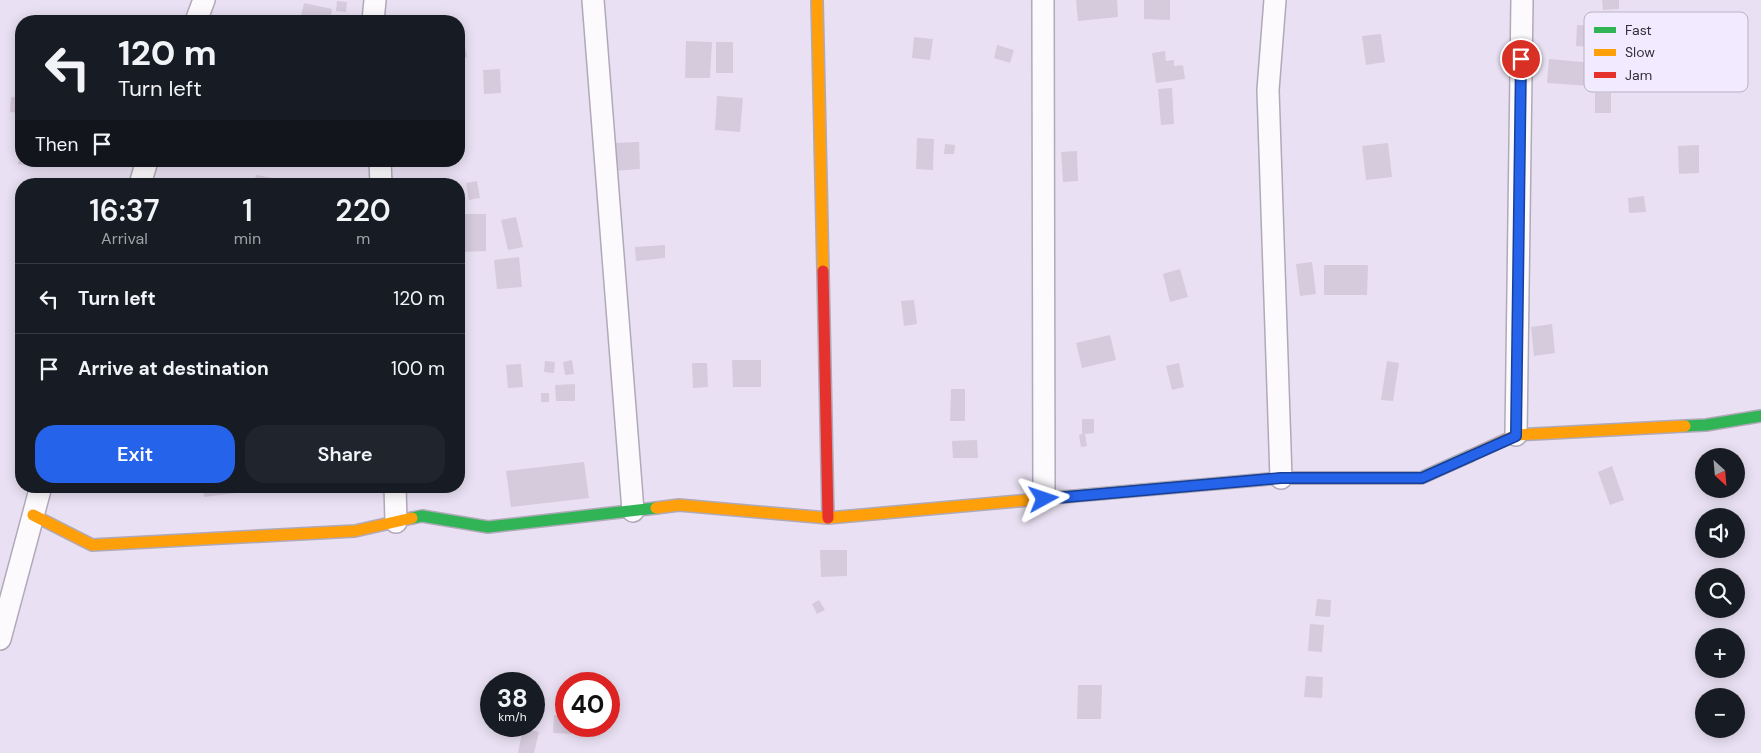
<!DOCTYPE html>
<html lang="en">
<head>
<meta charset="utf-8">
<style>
	:root { --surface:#171b24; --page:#20242c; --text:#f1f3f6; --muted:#9ea1a6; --line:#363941; --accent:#2563eb }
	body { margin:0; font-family:"DM Sans",sans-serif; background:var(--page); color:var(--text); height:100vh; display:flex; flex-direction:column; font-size:19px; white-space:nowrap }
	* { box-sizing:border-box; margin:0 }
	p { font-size:16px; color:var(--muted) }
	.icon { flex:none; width:28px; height:28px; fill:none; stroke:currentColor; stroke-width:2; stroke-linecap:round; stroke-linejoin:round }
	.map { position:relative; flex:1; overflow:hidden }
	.sheet { position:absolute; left:15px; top:178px; width:450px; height:315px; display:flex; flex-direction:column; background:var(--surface); border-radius:20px; box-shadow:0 2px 12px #0003 }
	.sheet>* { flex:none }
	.guide { position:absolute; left:15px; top:15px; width:450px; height:152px; border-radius:20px; box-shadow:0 2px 12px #0003; background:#171b24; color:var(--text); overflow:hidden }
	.needle { width:32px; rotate:154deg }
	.tools { position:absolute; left:1695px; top:448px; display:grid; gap:10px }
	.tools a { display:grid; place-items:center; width:50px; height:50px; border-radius:50%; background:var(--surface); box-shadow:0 2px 12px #0003; font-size:25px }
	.speed { position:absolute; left:480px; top:672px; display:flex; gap:10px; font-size:25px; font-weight:700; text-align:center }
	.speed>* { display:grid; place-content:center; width:65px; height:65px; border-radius:50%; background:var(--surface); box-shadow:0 2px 12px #0003; line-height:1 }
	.speed small { font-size:12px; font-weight:400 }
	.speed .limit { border:8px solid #d22; background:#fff; color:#111 }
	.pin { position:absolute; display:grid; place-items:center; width:42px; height:42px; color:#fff; margin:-21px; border:2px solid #fff; border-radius:50%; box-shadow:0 1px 5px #0007 }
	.me { position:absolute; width:55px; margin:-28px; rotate:85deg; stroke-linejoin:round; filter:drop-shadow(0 0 4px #0008) }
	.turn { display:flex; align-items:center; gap:18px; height:105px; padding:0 20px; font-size:22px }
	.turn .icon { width:65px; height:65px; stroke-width:2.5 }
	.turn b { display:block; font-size:35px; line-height:42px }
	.then { display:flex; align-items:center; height:48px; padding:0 20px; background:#0003; gap:10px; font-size:19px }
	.eta { display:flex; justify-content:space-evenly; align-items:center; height:85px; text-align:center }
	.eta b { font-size:30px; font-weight:600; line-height:35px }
	.primary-button { display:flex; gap:10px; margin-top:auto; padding:10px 20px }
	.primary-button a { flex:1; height:58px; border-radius:20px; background:var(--accent); color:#fff; font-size:20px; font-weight:600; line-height:58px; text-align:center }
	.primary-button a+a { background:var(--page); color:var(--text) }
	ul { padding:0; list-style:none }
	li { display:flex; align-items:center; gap:15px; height:70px; padding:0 20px; border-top:1px solid var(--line) }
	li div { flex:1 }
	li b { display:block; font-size:19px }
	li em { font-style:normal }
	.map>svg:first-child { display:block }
	.building { fill:#d6cadd }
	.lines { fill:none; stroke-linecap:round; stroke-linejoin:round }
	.street-casing { stroke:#b0a9b8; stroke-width:24 }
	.fast-casing { stroke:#b0a9b8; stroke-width:14 }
	.slow-casing { stroke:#b0a9b8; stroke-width:14 }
	.jam-casing { stroke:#b0a9b8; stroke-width:14 }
	.street { stroke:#fcfafd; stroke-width:21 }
	.fast { stroke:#30b455; stroke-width:11 }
	.slow { stroke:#ff9f0a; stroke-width:11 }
	.jam { stroke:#e5322d; stroke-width:11 }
	.route-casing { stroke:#184099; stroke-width:12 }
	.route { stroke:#2563eb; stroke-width:9 }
	.key { fill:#f2eafe; stroke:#b9b2c4; stroke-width:1 }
	.key-label { font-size:14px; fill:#352f3c }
</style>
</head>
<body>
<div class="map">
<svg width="1761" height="753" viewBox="0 0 1761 753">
	<rect width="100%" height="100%" fill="#e9e1f3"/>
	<g class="building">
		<polygon points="1076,0 1117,0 1118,17 1078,21"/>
		<polygon points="1144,0 1170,0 1170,20 1144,19"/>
		<polygon points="1602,0 1619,0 1619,9 1603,10"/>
		<polygon points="337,1 347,2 346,12 336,11"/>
		<polygon points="304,3 332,9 330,21 300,21"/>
		<polygon points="1577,25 1621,28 1620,49 1576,46"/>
		<polygon points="462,29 467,57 459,59 459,30"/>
		<polygon points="1381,34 1385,62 1366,65 1362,36"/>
		<polygon points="914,37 933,39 930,60 912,58"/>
		<polygon points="686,41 712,42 710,78 685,78"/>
		<rect x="716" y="42" width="17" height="31"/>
		<polygon points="997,45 1014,50 1010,63 994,58"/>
		<polygon points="1165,51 1166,61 1174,60 1174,66 1183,65 1185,79 1156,83 1152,53"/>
		<polygon points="1549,59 1593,63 1591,86 1547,83"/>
		<polygon points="500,69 501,93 484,94 483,70"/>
		<polygon points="1172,88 1174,124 1161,125 1158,89"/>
		<rect x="1595" y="93" width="16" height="20"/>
		<polygon points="717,96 743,98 740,132 715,130"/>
		<polygon points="11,97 21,98 20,113 10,112"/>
		<polygon points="917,138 934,139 933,170 916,169"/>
		<polygon points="639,142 640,169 613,171 612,143"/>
		<polygon points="1388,143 1392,177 1366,180 1362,146"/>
		<polygon points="945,144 955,145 954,154 944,154"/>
		<polygon points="1699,145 1699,173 1679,174 1678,146"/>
		<polygon points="20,151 21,161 35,161 34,166 18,164"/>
		<polygon points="1077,151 1078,181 1063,182 1061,152"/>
		<polygon points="256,175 284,180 283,184 254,184"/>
		<polygon points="477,181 480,198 469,200 466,183"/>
		<polygon points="1644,196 1646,212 1629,213 1628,198"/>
		<polygon points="462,214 486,214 486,251 463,252"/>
		<polygon points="516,217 523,247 508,250 501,220"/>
		<polygon points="665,245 665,258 636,261 635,247"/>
		<polygon points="519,257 522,287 497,289 494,260"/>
		<polygon points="1312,262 1316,294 1300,296 1296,264"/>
		<polygon points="1324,265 1368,265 1367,295 1324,295"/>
		<polygon points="1180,269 1188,297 1170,302 1163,274"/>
		<polygon points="914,300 917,324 904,326 901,301"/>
		<polygon points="459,313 465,314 462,328 459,327"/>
		<polygon points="1552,324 1555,353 1534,356 1531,327"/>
		<polygon points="1110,335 1116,360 1082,368 1076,343"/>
		<polygon points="572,360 574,374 565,375 563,362"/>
		<polygon points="732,360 761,360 761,387 733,387"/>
		<polygon points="545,361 555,362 554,373 544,372"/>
		<polygon points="1387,361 1399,363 1393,401 1381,400"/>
		<polygon points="692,363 707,363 708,387 693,388"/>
		<polygon points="1179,363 1184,387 1172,390 1166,366"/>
		<polygon points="521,364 523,387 508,388 506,365"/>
		<polygon points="575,384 575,401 556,401 555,385"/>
		<polygon points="951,389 965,389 965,421 950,421"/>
		<rect x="541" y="393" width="8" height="9"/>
		<polygon points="1082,419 1094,419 1094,433 1085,434 1087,446 1081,447 1079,435 1082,434"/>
		<polygon points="977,440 978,458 953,458 952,441"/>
		<polygon points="584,462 589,498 511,507 506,471"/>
		<polygon points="1612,466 1624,500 1610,505 1598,472"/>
		<polygon points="203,486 235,486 236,493 204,497"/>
		<polygon points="260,486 286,486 287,491 260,493"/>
		<polygon points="820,550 847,550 847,576 821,577"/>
		<polygon points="1317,599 1331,600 1330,617 1315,616"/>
		<polygon points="819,600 825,610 817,614 812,604"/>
		<polygon points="1310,624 1324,625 1322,652 1308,651"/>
		<polygon points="1306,676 1323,677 1322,698 1304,697"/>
		<polygon points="1078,685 1102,685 1101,719 1077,719"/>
		<polygon points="554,715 566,716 566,726 572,726 572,734 553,733"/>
		<polygon points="523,728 539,732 534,753 518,753"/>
	</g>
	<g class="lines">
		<defs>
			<g id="street">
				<polyline points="593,0 633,511"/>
				<polyline points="1043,0 1044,499"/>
				<polyline points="1275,0 1268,90 1281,478"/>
				<polyline points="196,21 204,0"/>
				<polyline points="373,21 375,0"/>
				<polyline points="380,161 381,184"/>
				<polyline points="140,184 147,161"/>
				<polyline points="1516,435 1522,0"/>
				<polyline points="395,486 396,522"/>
				<polyline points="0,639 41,486"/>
			</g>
			<g id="fast">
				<polyline points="1685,426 1706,425 1761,416"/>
				<polyline points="1029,500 1281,478 1421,478 1470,456"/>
				<polyline points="412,518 422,516 488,527 656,508"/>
			</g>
			<g id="slow">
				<polyline points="817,0 823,271"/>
				<polyline points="1470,456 1516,435 1685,426"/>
				<polyline points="656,508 679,505 828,518 1029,500"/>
				<polyline points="33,515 92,545 355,531 412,518"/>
			</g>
			<polyline id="jam" points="823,271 828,518"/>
		</defs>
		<use href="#street" class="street-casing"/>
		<use href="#fast" class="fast-casing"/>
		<use href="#slow" class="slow-casing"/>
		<use href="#jam" class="jam-casing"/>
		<use href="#street" class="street"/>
		<use href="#fast" class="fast"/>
		<use href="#slow" class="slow"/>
		<use href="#jam" class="jam"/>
	</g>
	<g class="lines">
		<defs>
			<polyline id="route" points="1044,499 1281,478 1422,478 1516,436 1521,59"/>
		</defs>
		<use href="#route" class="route-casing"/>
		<use href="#route" class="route"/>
	</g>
	<rect x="1584" y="12" width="164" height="80" rx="8" class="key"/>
	<rect x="1594" y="27" width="22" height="6" fill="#30b455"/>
	<rect x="1594" y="49" width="22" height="7" fill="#ff9f0a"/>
	<rect x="1594" y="72" width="22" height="6" fill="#e5322d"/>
	<g class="key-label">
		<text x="1625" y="35">Fast</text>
		<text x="1625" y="57">Slow</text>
		<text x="1625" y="80">Jam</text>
	</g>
</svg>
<div class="tools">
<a><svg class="needle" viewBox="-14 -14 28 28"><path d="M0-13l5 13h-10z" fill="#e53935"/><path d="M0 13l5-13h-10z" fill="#9ea1a6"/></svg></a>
<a><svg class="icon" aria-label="sound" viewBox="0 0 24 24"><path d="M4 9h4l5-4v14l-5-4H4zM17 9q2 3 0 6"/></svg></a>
<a><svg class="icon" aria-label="search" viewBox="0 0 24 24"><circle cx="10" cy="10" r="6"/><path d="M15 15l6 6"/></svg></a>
<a>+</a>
<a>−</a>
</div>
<div class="speed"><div>38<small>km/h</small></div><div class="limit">40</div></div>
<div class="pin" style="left:1521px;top:59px;background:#d93025"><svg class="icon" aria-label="arrive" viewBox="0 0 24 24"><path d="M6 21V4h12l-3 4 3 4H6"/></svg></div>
<svg class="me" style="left:1044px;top:499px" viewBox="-20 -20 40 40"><path d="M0-17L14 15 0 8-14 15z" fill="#2563eb" stroke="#fff" stroke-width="4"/></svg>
<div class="guide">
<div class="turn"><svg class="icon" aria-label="left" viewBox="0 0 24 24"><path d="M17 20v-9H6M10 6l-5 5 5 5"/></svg><div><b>120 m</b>Turn left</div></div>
<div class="then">Then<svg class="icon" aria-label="arrive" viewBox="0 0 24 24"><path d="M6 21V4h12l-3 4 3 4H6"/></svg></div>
</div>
<section class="sheet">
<div class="eta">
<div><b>16:37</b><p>Arrival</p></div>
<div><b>1</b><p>min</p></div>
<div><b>220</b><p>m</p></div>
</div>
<ul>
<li><svg class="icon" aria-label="left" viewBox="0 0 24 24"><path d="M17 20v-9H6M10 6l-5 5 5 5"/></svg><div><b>Turn left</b></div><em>120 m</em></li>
<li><svg class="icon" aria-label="arrive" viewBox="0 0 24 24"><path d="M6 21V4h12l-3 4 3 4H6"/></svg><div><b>Arrive at destination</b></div><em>100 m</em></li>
</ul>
<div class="primary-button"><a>Exit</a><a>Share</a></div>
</section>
</div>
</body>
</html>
